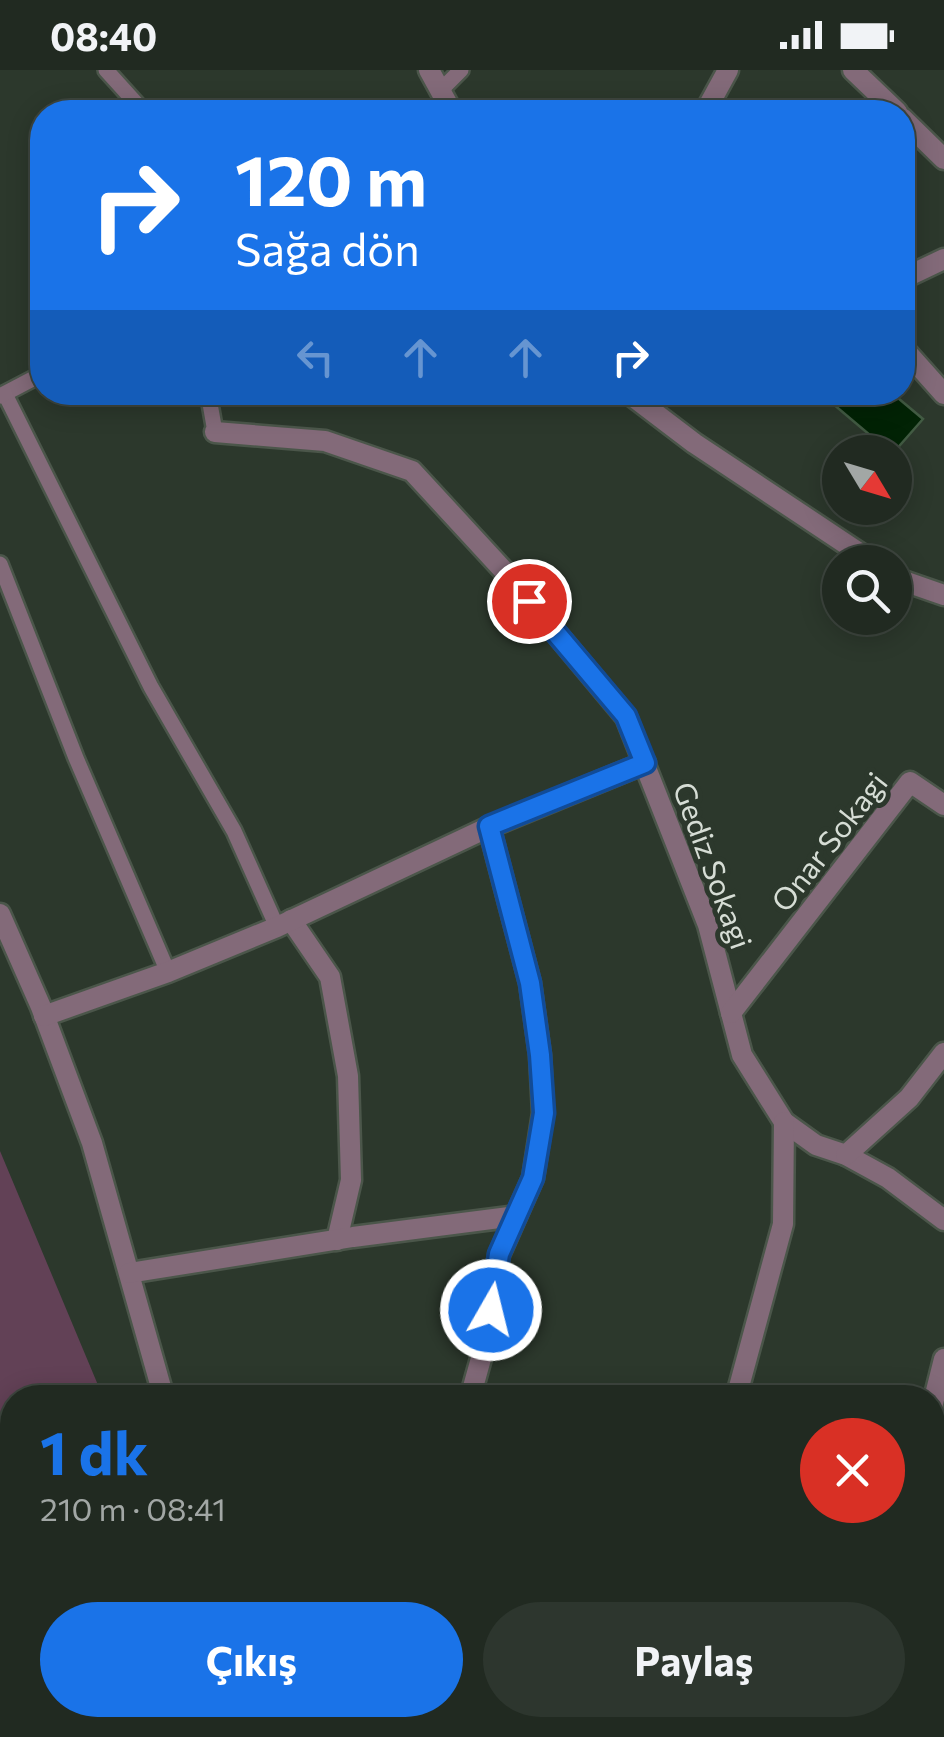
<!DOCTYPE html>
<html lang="tr">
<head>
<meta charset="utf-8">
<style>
	:root { --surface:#212a21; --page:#2d362e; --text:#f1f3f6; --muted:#a2a7a5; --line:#3e463f; --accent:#1a73e8 }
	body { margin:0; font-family:Commissioner,sans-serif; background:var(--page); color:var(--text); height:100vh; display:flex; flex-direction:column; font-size:38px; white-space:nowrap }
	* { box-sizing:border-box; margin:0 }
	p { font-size:32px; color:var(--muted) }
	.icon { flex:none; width:55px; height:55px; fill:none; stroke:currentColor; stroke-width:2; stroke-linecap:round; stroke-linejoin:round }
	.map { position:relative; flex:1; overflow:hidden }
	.details { position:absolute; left:0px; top:1315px; width:945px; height:352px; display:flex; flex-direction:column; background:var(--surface); border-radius:40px 40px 0 0; box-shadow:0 5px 25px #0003,0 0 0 2px var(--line) }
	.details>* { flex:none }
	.banner { position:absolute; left:30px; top:30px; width:885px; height:305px; border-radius:40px; box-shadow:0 5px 25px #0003,0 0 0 2px var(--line); background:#1a73e8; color:#fff; overflow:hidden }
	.needle { width:65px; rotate:128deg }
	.buttons { position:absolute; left:822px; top:365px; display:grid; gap:20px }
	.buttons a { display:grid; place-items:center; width:90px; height:90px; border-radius:50%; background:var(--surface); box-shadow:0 5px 25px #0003,0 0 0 2px var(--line); font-size:50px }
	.pin { position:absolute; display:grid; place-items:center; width:85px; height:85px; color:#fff; margin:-42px; border:5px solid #fff; border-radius:50%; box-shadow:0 2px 10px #0007 }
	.me { position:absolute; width:110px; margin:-55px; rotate:8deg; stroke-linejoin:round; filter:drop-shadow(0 0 8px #0008) }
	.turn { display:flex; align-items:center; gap:35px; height:210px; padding:0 40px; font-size:45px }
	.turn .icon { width:130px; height:130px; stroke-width:2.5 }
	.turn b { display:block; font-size:70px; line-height:85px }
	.lanes { display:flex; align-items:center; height:95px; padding:0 40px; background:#0003; justify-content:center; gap:50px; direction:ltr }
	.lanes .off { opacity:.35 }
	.round { display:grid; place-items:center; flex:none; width:105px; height:105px; border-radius:52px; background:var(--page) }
	.headline { display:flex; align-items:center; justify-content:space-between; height:170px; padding:0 40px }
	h1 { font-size:60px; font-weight:700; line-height:75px; color:var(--accent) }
	.action { display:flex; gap:20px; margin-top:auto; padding:20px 40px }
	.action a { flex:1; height:115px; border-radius:60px; background:var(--accent); color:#fff; font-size:40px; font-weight:700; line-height:115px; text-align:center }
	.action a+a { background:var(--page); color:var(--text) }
	.status { display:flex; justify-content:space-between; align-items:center; height:70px; padding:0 50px; background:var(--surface); direction:ltr }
	.status svg { height:28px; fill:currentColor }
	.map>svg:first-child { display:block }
	.green { fill:#624156 }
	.water { fill:#022305; stroke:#425b43; stroke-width:2.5 }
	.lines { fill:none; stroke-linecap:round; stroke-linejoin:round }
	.lane-casing { stroke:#4b564a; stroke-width:20 }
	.street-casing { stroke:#4b564a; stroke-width:25 }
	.lane { stroke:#836a79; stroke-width:15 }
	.street { stroke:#836a79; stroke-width:20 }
	.route-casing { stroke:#114b97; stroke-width:25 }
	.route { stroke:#1a73e8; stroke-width:18 }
	.labels { text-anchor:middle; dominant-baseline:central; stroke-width:10; stroke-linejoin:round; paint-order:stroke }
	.street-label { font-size:30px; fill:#d6ddd5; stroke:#2c382c }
</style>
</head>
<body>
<div class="status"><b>08:40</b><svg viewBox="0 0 49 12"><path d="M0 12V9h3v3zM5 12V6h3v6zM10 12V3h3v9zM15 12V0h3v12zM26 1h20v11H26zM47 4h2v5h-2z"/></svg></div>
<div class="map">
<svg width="944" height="1667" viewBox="0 0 944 1667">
	<rect width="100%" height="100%" fill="#2c382c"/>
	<polygon class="green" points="0,1081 103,1327 12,1328 12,1655 241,1655 246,1667 0,1667"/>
	<polygon class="water" points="820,323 892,323 923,349 894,382 890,382"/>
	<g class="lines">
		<defs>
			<g id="lane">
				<polyline points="106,0 144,42"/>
				<polyline points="440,21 461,0"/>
				<polyline points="208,322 215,362"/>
				<polyline points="5,324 151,617 234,761 277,857"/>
				<polyline points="0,326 42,304"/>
				<polyline points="0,494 76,688 168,902"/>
			</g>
			<g id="street">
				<polyline points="429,0 452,42"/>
				<polyline points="853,0 897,42"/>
				<polyline points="705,42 728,0"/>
				<polyline points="902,48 944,89"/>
				<polyline points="902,209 944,189"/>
				<polyline points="902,277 944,324"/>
				<polyline points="627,322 694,373 873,492"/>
				<polyline points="215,362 325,371 412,401 505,502 626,647 708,855 742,985 784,1052 816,1075 846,1085 888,1108 944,1150"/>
				<polyline points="895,508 944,525"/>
				<polyline points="0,844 41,937 92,1073 164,1328"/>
				<polyline points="291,850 330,907 348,1006 351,1110 337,1170"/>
				<polyline points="731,943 910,712 944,735"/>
				<polyline points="44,946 168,902 277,857 489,757 645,693"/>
				<polyline points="846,1085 909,1028 944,983"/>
				<polyline points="129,1203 353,1167 516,1146"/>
				<polyline points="470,1328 487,1267 499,1185 533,1108 543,1043 540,985 530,913 489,757"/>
				<polyline points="736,1328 783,1154 784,1052"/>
				<polyline points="932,1337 944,1289"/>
				<polyline points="283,1655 289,1667"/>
				<polyline points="906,1655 922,1667"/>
				<polyline points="305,1667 318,1655"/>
				<polyline points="625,1667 630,1655"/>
				<polyline points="861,1667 863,1655"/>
			</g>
		</defs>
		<use href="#lane" class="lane-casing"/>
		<use href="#street" class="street-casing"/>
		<use href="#lane" class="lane"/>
		<use href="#street" class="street"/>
	</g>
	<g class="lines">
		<defs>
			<polyline id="route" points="491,1240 499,1184 533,1108 544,1043 540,985 530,913 489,756 645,693 626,646 529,531"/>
		</defs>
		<use href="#route" class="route-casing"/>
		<use href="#route" class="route"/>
	</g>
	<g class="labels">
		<g class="street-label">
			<text transform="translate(828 771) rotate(-52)">Onar Sokagi</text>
			<text transform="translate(714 795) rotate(70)">Gediz Sokagi</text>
		</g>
	</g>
</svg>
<div class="buttons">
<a><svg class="needle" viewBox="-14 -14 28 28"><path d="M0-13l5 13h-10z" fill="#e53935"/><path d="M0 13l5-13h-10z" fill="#a2a7a5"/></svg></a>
<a><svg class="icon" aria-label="search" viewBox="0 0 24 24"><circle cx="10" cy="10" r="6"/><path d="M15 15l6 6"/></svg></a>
</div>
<div class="pin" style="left:529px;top:531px;background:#d93025"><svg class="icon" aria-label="arrive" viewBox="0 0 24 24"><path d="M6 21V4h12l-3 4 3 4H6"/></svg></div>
<svg class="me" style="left:491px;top:1240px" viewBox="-20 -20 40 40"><circle r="17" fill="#1a73e8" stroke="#fff" stroke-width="3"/><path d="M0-11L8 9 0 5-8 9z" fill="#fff"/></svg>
<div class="banner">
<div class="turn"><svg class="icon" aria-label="right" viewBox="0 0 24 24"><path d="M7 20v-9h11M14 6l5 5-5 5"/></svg><div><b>120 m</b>Sağa dön</div></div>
<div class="lanes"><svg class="icon off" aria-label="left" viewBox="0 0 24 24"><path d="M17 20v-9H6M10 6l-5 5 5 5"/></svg><svg class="icon off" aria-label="ahead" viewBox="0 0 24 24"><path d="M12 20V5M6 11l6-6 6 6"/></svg><svg class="icon off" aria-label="ahead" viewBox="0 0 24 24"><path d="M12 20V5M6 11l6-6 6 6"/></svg><svg class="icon" aria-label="right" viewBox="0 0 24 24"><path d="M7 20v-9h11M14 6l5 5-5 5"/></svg></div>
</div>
<section class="details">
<div class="headline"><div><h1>1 dk</h1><p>210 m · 08:41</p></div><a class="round" style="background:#d93025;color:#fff"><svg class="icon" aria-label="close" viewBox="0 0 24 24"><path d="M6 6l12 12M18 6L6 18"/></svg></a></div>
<div class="action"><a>Çıkış</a><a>Paylaş</a></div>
</section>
</div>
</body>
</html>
